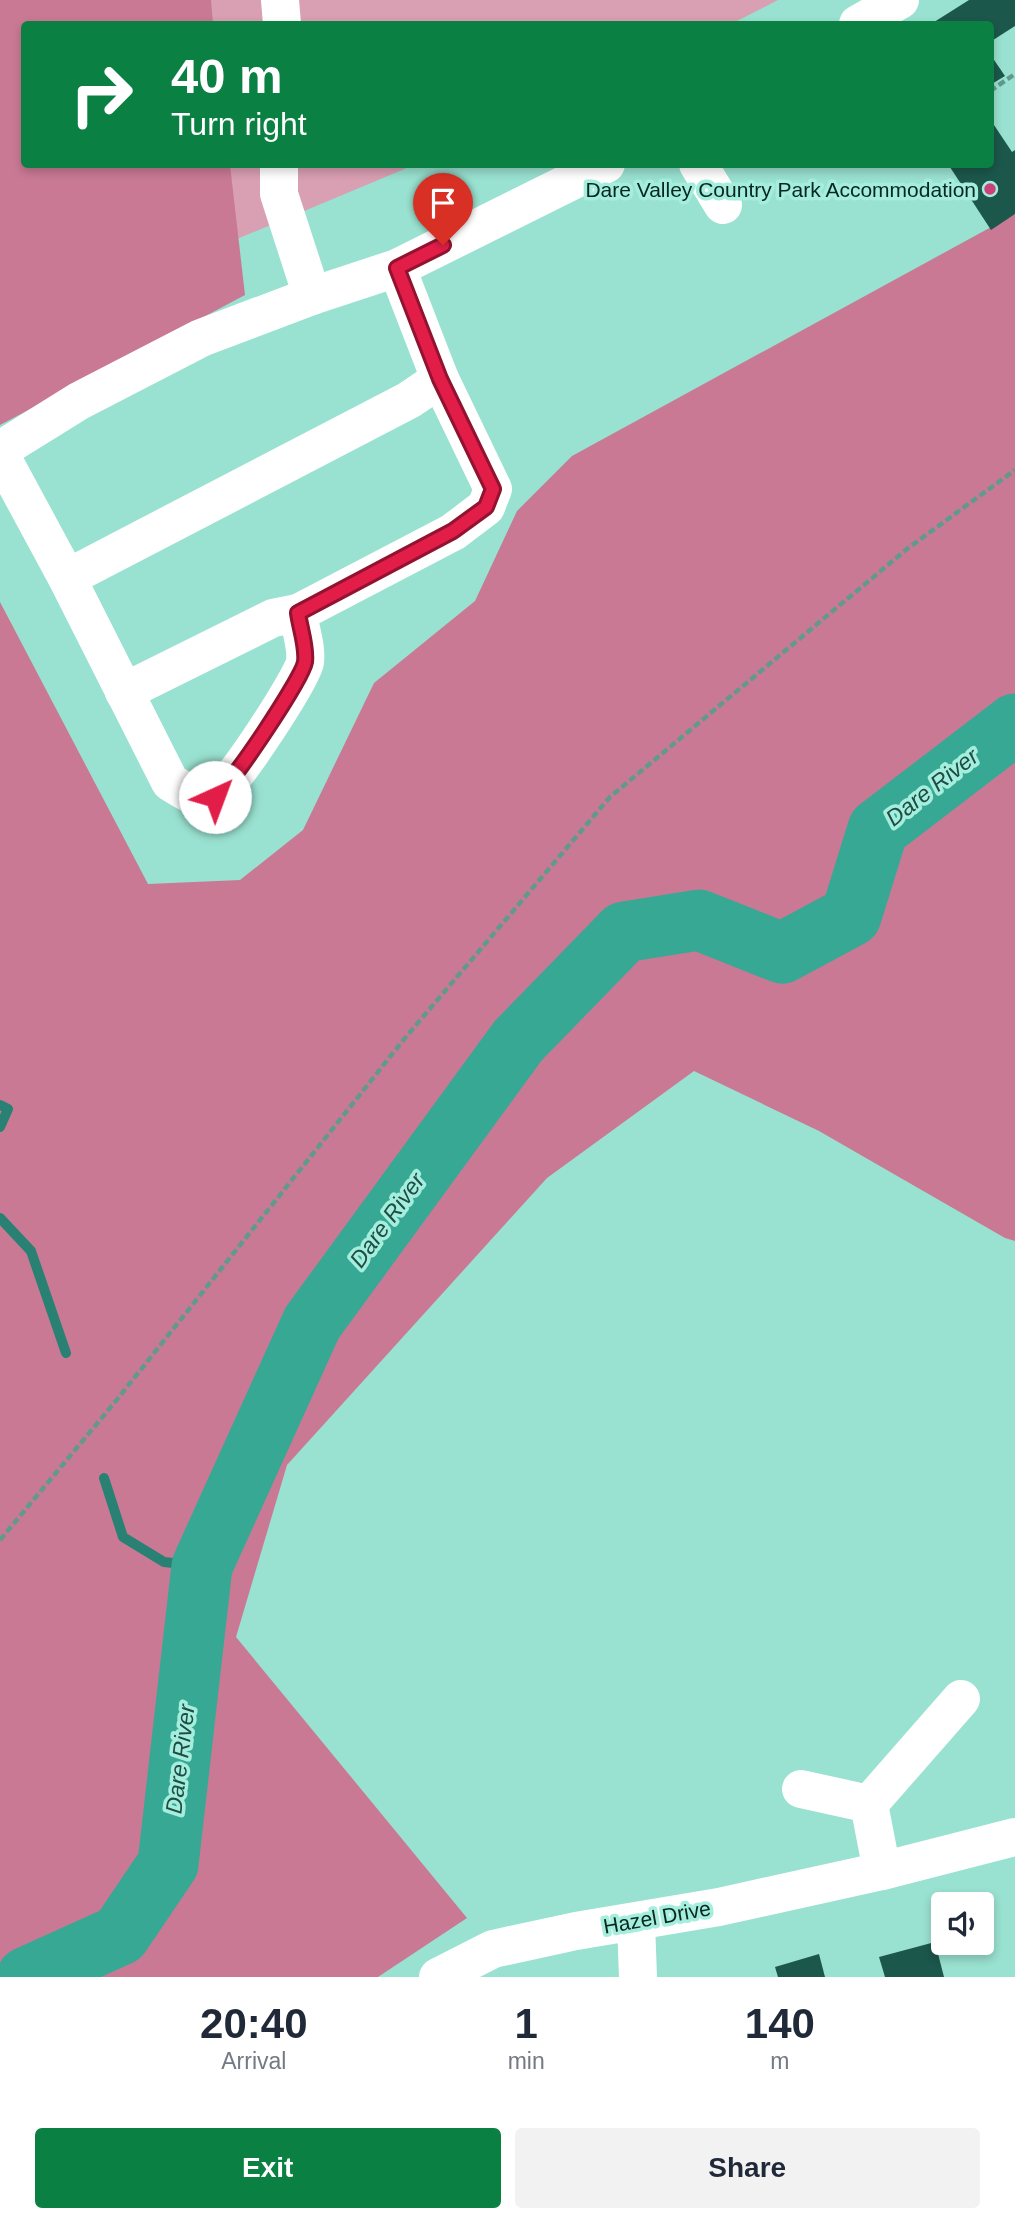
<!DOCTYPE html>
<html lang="en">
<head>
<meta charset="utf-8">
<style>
	:root { --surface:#fff; --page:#f2f2f3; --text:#1f2937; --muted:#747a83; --accent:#0b8043 }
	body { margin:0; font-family:Helvetica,sans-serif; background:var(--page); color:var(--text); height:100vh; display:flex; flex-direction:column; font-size:26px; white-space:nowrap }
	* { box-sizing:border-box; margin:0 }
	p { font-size:23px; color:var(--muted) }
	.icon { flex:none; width:38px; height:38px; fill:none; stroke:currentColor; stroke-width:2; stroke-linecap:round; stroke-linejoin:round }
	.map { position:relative; height:1977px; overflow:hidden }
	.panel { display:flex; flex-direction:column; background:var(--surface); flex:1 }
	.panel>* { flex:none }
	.banner { position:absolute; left:21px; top:21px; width:973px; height:147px; border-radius:7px; box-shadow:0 4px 10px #0003; background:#0b8043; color:#fff; overflow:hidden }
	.buttons { position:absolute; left:931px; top:1892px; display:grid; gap:14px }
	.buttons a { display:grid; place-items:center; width:63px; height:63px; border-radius:7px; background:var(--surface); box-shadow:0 4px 10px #0003; font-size:35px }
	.pin { position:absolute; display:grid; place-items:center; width:60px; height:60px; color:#fff; margin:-72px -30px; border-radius:50% 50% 50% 0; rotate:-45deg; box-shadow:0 0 7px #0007 }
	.pin .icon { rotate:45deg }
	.me { position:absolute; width:77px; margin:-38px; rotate:43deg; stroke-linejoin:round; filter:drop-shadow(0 0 5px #0008) }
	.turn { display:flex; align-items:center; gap:24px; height:147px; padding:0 35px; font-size:32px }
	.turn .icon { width:91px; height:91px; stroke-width:2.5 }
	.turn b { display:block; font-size:49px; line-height:60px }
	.eta { display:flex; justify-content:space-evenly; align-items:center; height:119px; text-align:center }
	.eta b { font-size:42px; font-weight:700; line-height:49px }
	.cta { display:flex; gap:14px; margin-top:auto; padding:14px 35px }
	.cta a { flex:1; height:80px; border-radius:7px; background:var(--accent); color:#fff; font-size:28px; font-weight:700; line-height:80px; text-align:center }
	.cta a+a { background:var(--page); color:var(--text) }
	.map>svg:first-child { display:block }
	.green { fill:#d99fb2 }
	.forest { fill:#c97994 }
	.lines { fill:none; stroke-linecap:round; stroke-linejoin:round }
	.stream { stroke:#288172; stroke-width:10 }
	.river { stroke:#36a894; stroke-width:61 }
	.building { fill:#1c574c }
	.path { stroke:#619a8d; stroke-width:4.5; stroke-dasharray:7 3.5; stroke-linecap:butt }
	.minor { stroke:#fff; stroke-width:38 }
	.route-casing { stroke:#92132f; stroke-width:18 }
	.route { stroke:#e11d48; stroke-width:12 }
	.poi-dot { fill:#cb417b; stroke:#a5eedd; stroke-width:2.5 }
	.labels { text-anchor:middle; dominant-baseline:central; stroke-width:7; stroke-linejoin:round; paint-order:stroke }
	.poi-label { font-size:21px; fill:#072721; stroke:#a5eedd; text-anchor:end }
	.street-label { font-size:21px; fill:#072721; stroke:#a5eedd }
	.water-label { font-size:23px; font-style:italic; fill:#1d4d44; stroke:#a5eedd }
</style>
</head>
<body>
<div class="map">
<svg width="1015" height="1977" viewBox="0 0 1015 1977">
	<rect width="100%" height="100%" fill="#99e1d0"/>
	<polygon class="green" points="0,0 778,0 731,24 24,24 24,164 414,165 170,267 0,297"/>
	<g class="forest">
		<polygon points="0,0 211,0 213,24 24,24 24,164 230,165 245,295 0,425"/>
		<polygon points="1015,214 1015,1241 1005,1238 819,1131 694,1071 547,1178 287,1465 236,1637 467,1918 378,1977 0,1977 0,602 148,884 240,880 303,830 374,683 475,601 517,511 572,456"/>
	</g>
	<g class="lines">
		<g class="stream">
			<polyline points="0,1105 8,1109 0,1127"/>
			<polyline points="0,1218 31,1251 66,1353"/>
			<polyline points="104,1478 123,1537 164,1562 202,1566"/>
		</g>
		<polyline class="river" points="27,1977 120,1935 168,1864 202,1566 312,1323 518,1041 624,932 699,920 782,953 851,916 878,829 1015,724"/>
	</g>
	<g class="building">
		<polygon points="969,0 1015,0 1015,26 990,42 990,24 931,24"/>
		<polygon points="990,54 1005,76 990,85"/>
		<polygon points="990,119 1012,152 1015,150 1015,214 991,230 948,164 990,164"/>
		<polygon points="935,1942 944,1977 885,1977 879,1957"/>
		<polygon points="819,1954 825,1977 778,1977 775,1967"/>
	</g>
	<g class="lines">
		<g class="path">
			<polyline points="990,91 1015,74"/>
			<polyline points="0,1540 115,1402 405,1038 610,797 907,549 1015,470"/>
		</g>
		<g class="minor">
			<polyline points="280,0 282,24"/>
			<polyline points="858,24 900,0"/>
			<polyline points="279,164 279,194 312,296"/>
			<polyline points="698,164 723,205"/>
			<polyline points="0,450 79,401 201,338 312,296 397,268 606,164"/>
			<path d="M0 454 67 578 170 782C183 790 199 802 215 796 228 792 303 677 305 662 307 647 300 628 298 613"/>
			<polyline points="67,578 409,400 440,379"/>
			<polyline points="124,692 273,618 298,613 453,532 486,507 493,489 440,379 397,268"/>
			<polyline points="801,1789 869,1804"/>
			<polyline points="882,1871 869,1804 961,1699"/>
			<polyline points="636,1922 638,1977"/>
			<polyline points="438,1977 493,1949 576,1931 719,1907 882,1871 1015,1837"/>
		</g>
	</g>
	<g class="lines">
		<defs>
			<path id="route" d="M215 797C230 787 302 679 305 662 307 647 300 628 298 613L453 531 486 507 493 489 440 379 397 268 443 245"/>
		</defs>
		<use href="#route" class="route-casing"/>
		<use href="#route" class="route"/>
	</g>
	<circle class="poi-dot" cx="990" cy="189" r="7"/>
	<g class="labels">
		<g class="poi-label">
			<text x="976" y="189">Dare Valley Country Park Accommodation</text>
		</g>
		<g class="street-label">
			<text transform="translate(657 1917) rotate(-10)">Hazel Drive</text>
		</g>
		<g class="water-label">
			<text transform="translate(932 787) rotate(-38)">Dare River</text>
			<text transform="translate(387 1220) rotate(-54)">Dare River</text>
			<text transform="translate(180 1759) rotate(-83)">Dare River</text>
		</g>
	</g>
</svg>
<div class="buttons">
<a><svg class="icon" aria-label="sound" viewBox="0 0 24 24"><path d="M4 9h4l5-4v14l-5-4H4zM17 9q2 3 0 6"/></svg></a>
</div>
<div class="pin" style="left:443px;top:245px;background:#d93025"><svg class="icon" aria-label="arrive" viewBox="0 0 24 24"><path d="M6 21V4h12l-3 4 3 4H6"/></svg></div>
<svg class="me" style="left:215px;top:797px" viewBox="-20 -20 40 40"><circle r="19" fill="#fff"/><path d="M0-13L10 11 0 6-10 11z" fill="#e11d48"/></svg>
<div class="banner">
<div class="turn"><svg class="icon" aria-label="right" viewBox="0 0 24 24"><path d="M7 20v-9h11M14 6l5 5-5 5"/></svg><div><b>40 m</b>Turn right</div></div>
</div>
</div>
<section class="panel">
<div class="eta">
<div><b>20:40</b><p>Arrival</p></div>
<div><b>1</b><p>min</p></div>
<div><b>140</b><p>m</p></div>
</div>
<div class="cta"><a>Exit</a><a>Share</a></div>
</section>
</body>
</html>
